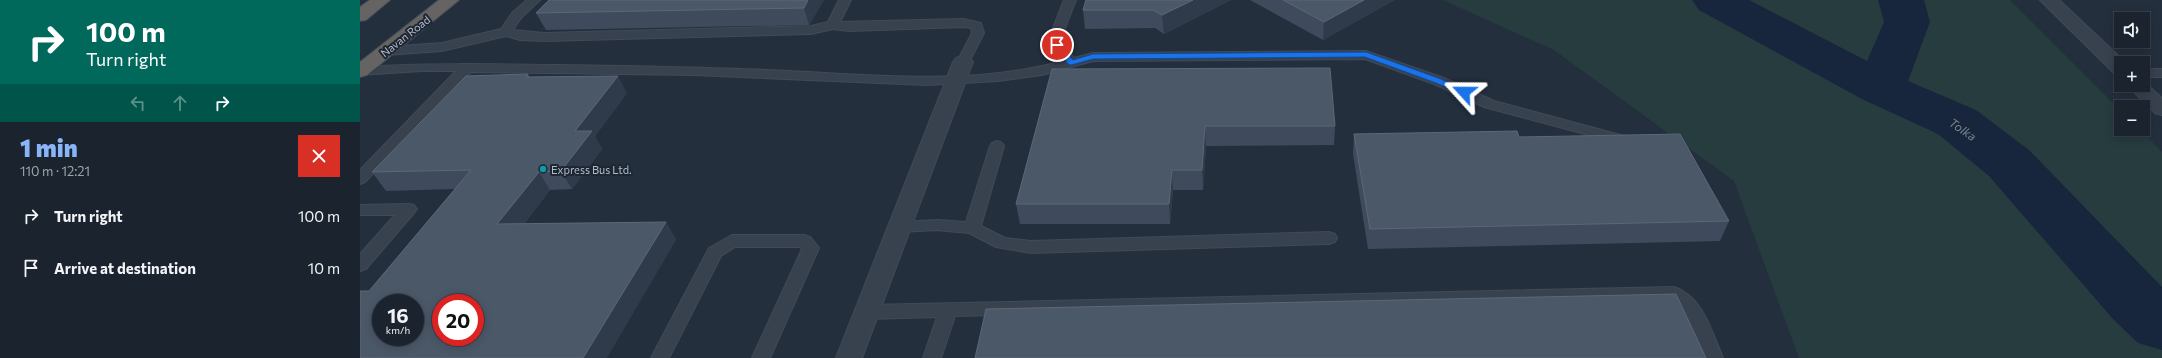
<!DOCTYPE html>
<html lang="en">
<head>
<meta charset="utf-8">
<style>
	:root { --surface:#1b232e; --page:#282f3a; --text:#f1f3f6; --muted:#a0a4aa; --line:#39404a; --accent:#8ab4f8 }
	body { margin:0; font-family:Commissioner,sans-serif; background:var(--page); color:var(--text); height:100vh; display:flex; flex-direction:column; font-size:15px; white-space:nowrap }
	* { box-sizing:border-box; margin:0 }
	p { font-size:13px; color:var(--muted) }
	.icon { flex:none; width:22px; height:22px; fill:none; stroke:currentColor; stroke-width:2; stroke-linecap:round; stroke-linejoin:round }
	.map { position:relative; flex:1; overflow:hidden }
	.details { display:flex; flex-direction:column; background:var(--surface); width:360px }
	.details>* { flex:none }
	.guide { background:#00695c; color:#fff; overflow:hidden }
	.tools { position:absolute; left:1754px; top:12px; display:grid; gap:8px }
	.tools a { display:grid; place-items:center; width:36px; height:36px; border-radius:0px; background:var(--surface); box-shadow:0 2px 10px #0003,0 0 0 1px var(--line); font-size:20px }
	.speed { position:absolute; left:12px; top:294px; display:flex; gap:8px; font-size:20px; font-weight:700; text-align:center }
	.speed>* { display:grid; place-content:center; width:52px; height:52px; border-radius:50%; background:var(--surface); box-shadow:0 2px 10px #0003,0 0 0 1px var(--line); line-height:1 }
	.speed small { font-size:10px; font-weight:400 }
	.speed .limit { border:6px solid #d22; background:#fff; color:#111 }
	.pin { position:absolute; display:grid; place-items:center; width:34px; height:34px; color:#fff; margin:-17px; border:2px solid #fff; border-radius:50%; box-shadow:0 1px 4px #0007 }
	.me { position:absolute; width:44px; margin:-22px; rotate:294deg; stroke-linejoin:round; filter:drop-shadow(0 0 3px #0008) }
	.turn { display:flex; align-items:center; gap:14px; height:84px; padding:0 20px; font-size:18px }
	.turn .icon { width:52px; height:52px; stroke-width:2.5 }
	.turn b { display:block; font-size:28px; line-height:34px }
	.lanes { display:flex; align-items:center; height:38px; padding:0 20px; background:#0003; justify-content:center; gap:20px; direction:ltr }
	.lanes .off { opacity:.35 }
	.round { display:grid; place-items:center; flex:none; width:42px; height:42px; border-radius:0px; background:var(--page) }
	.overview { display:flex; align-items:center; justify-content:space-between; height:68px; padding:0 20px }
	h1 { font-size:24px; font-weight:800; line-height:30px; color:var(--accent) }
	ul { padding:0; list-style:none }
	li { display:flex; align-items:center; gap:12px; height:52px; padding:0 20px }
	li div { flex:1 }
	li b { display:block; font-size:15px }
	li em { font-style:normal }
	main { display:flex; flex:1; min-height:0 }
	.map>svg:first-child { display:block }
	.green { fill:#263c3f }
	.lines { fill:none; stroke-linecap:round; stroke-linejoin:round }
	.river { fill:#17263c; fill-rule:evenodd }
	.service-casing { stroke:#414a57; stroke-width:2 }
	.minor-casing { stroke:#414a57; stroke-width:2 }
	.tertiary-casing { stroke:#414a57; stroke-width:2 }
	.trunk-casing { stroke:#434c59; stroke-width:2 }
	.service { fill:#38414e; fill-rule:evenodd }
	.minor { fill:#38414e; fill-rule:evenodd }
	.tertiary { fill:#38414e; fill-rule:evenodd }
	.trunk { fill:#656462; fill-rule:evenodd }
	.wall { fill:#3f4b5c }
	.shaded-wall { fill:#2f3b4b }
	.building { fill:#4b5868; stroke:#5c6777; fill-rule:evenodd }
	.route { fill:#1a73e8; stroke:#114b97 }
	.culture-dot { fill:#0f9aa8; stroke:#1d2633; stroke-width:1.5 }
	.labels { text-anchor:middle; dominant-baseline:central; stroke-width:4; stroke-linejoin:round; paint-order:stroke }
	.street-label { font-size:11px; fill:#b4bcc9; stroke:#1d2633 }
	.poi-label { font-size:11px; fill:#b4bcc9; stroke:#1d2633; text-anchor:start }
	.water-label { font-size:12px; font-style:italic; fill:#6d86a8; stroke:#1d2633 }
</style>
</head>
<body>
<main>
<section class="details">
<div class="guide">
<div class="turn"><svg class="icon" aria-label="right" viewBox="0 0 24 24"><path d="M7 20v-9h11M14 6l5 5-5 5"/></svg><div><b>100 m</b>Turn right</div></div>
<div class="lanes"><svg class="icon off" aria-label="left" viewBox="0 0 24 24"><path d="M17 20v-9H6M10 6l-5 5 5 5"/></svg><svg class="icon off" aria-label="ahead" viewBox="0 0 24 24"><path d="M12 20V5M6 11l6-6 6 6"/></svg><svg class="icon" aria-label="right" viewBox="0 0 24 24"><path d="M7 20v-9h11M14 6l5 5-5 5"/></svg></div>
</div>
<div class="overview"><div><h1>1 min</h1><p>110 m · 12:21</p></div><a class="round" style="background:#d93025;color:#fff"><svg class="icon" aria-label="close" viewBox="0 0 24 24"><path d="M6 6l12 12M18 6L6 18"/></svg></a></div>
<ul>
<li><svg class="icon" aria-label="right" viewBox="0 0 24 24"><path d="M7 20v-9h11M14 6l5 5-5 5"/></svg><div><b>Turn right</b></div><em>100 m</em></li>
<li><svg class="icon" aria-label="arrive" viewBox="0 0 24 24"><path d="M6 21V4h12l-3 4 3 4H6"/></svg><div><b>Arrive at destination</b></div><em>10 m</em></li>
</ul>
</section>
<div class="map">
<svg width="1802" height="358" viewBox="0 0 1802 358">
	<rect width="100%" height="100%" fill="#242f3e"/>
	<polygon class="green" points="1083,0 1346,0 1607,135 1646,166 1692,220 1766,297 1650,147 1535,87 1495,62 1377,0 1650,0 1761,111 1761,129 1779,129 1802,152 1802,358 1439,358 1374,181 1194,50"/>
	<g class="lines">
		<polygon class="river" points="1332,0 1389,0 1507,61 1524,22 1518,0 1564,0 1570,22 1548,81 1616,110 1669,150 1802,287 1802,350 1778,343 1753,319 1629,176 1578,134 1502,99 1339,10"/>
		<defs>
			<g id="service">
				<polygon points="167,0 180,0 161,18 153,30 184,33 451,26 468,22 479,0 491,0 480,22 603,19 621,23 624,33 609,62 603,66 597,62 612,33 611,28 603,27 489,31 473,29 451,34 184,41 160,40 146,36 82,51 26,55 20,51 26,47 82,43 141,29 152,13"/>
				<path d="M704 0H716L702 36 703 45 714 58 733 53 1006 51 1084 78 1134 101 1264 136 1266 139 1264 142 1259 143 1124 107 1074 84 1005 59 733 61 682 75 638 81 566 85 335 75 111 72 5 182 0 184V170L96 71H61L0 75V67C65 63 129 64 195 65 265 66 336 67 407 70 504 74 608 87 703 61L691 45 690 36Z"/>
				<rect x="1783" y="69" width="19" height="8"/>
				<polygon points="637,141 642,143 644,146 621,226 645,238 671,241 969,232 975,234 977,238 975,242 969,244 671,253 636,247 609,233 577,230 540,232 534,231 532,227 534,223 540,222 577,220 606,222 630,146 632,143"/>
				<polygon points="49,204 54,205 57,209 54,213 6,269 0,271 0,254 35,215 0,215 0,205"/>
				<polygon points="372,235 444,235 450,237 459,248 410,358 392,358 442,249 440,247 375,247 361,256 309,358 291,358 349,248"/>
				<path d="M1314 287C1343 296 1352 333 1363 358H1345L1323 309 1311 299 595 316 581 358H563L577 317 507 319 501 317 498 312 501 307 507 305Z"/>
			</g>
			<polygon id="minor" points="603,56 610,58 613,62 502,358 476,358 593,62 596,58"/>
			<g id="tertiary">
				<polygon points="1680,0 1699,0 1766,63 1761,63 1761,75 1754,73"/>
				<polygon points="1783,81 1802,98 1802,115 1795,113 1767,85 1783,85"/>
			</g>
			<g id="trunk">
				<polygon points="10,0 30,0 6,20 0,21 0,7"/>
				<polygon points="79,0 99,0 7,75 0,77 0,62"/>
			</g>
		</defs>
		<use href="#service" class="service-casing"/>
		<use href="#minor" class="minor-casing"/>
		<use href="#tertiary" class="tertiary-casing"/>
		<use href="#trunk" class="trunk-casing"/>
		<use href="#service" class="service"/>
		<use href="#minor" class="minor"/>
		<use href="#tertiary" class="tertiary"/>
		<use href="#trunk" class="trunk"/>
	</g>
	<g class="wall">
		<polygon points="464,0 449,25 186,30 176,13"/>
		<polygon points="871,0 804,34 795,28 725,29 723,10"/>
		<polygon points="890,0 1035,0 963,40"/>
		<polygon points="692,69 975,126 974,145 846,146 843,190 813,190 810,224 660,224 656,204"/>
		<polygon points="168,74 170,77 267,93 235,136 242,149 212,189 190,190 164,224 306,222 316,240 9,291 95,189 26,191 12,172"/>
		<polygon points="994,134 1159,137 1369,221 1360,241 1008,249 993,154"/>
	</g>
	<g class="shaded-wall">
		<polygon points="448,0 464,0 449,25 444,8"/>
		<polygon points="833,0 871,0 804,34 802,15"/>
		<polygon points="1004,0 1035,0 963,40 964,22"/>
		<polygon points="258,76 267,93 235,136 242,149 212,189 201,171 215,131"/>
		<polygon points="845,126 846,146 843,190 842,170"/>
		<polygon points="812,170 813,190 810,224 809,204"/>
		<polygon points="179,172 190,190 149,243 137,224"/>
		<polygon points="306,222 316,240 247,358 223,358"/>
	</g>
	<g class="building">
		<polygon points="189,0 448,0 444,8 176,13"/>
		<polygon points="726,0 833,0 802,15 793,10 723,10"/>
		<polygon points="923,0 1004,0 964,22"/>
		<polygon points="970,68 975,126 845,126 842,170 812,170 809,204 656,204 692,69"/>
		<path d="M168 74 166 77 258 76 215 131H232L201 171 179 172 137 224 306 222 223 358H0V291H9L111 170 12 172 106 76ZM21 303H55V337H21ZM81 303H115V337H81Z"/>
		<polygon points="1157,131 1159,137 1320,134 1369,221 1010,229 994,134"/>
		<polygon points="1316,294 1346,358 615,358 626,309"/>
	</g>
	<polygon class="route" points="695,43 700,43 713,60 733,54 1006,52 1081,79 1108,92 1101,94 1076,83 1005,57 733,59 711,65 708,64 695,47"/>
	<circle class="culture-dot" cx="183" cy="169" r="4"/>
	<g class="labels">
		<g class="street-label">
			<text transform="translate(45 36) rotate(-38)">Navan Road</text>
		</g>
		<g class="poi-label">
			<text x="191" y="169">Express Bus Ltd.</text>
		</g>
		<g class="water-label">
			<text transform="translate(1603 129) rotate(34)">Tolka</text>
		</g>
	</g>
</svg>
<div class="tools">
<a><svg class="icon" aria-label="sound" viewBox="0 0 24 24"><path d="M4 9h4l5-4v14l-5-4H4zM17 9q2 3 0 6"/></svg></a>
<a>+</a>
<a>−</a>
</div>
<div class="speed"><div>16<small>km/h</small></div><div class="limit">20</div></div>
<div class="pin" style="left:697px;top:45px;background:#d93025"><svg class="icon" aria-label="arrive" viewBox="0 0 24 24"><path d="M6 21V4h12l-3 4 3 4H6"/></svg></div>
<svg class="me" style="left:1104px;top:92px" viewBox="-20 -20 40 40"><path d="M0-17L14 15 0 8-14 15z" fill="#1a73e8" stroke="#fff" stroke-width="4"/></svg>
</div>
</main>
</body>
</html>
